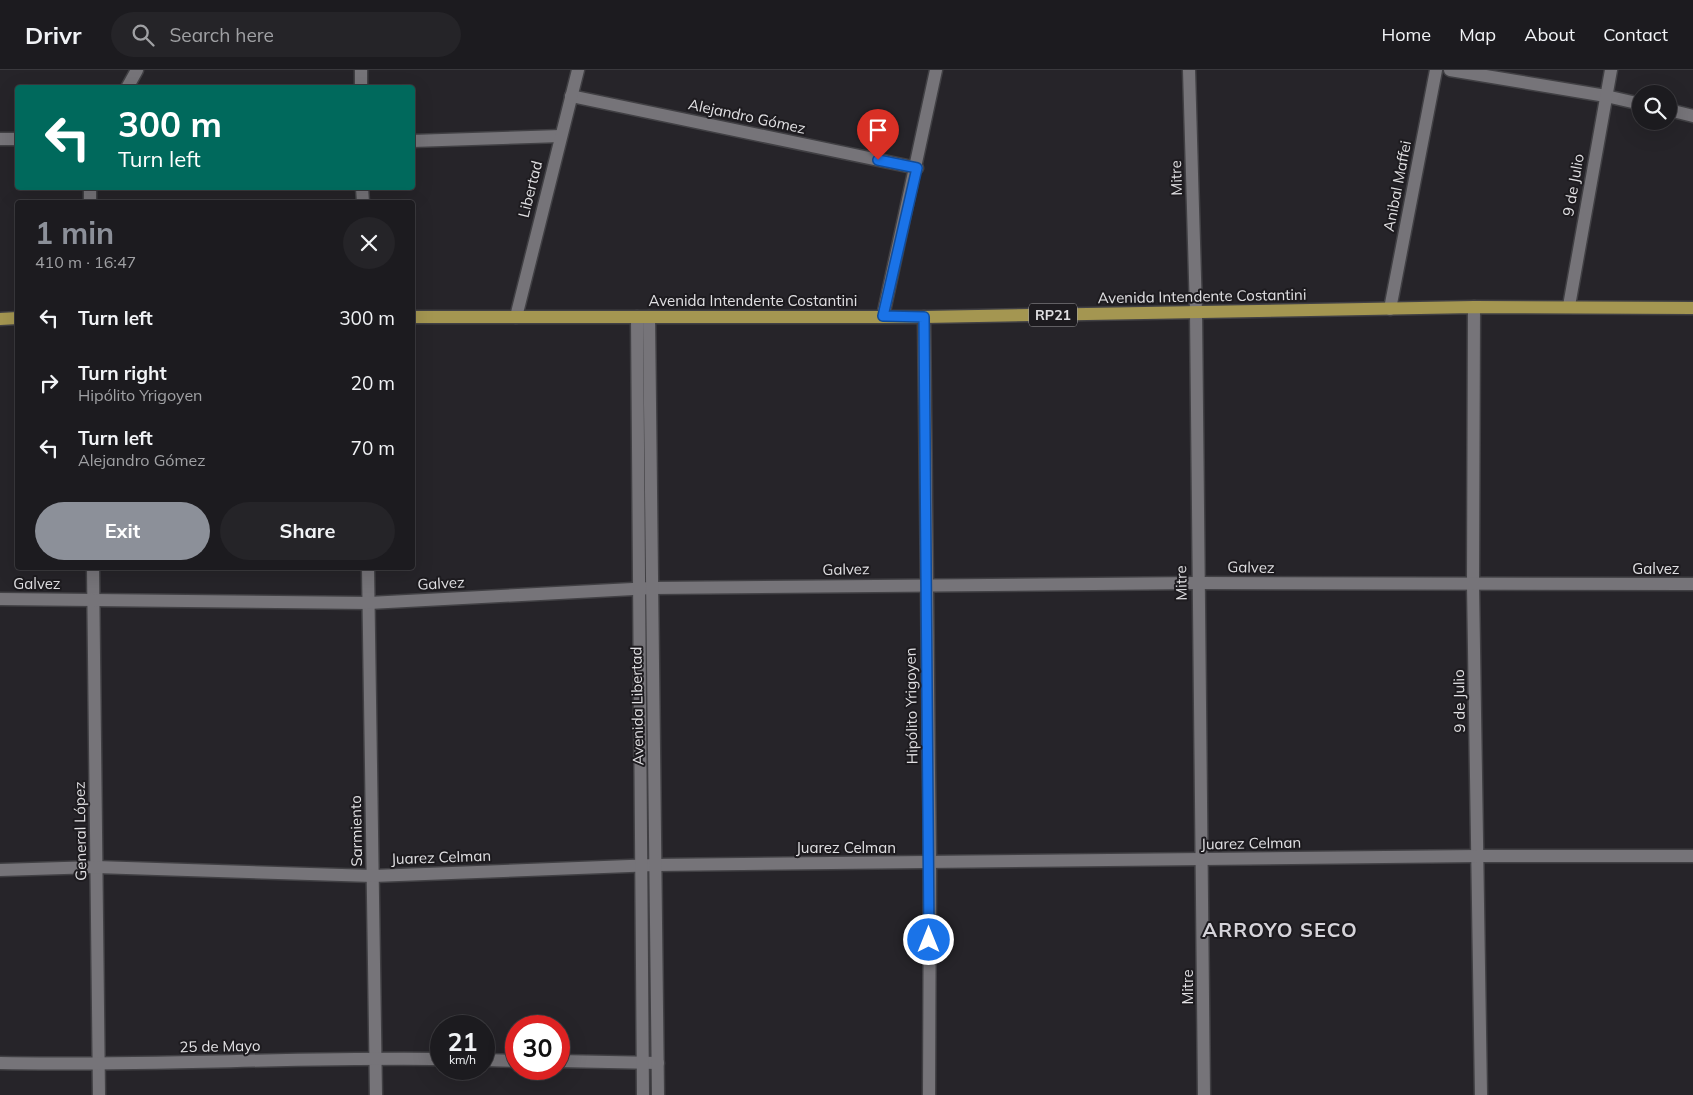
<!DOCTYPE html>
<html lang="en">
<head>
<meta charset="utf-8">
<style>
	:root { --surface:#1c1b1f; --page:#252428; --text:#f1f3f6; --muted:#a0a1a4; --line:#3a393d; --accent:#8c9099 }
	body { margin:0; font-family:Mulish,sans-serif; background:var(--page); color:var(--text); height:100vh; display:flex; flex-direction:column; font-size:19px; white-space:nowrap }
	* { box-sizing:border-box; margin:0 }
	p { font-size:16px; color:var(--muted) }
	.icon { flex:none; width:28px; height:28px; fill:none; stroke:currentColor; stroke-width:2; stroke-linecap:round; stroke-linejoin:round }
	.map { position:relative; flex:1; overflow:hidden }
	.details { position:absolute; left:15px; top:130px; width:400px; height:370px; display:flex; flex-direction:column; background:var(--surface); border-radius:5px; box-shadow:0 5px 20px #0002,0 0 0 1px var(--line) }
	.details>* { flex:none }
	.banner { position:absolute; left:15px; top:15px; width:400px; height:105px; border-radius:5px; box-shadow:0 5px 20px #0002,0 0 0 1px var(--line); background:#00695c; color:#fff; overflow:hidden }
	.fabs { position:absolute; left:1632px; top:15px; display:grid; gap:10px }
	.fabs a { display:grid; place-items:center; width:45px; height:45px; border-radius:50%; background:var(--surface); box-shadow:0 5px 20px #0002,0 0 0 1px var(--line); font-size:25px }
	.speed { position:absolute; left:430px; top:945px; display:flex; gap:10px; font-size:25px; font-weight:700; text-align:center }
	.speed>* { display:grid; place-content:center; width:65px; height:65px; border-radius:50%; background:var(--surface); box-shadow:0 5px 20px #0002,0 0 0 1px var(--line); line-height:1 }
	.speed small { font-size:12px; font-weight:400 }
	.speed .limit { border:8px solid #d22; background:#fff; color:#111 }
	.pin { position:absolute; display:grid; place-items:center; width:42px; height:42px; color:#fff; margin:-51px -21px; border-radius:50% 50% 50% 0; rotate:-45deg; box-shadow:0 0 5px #0007 }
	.pin .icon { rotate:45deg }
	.me { position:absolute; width:55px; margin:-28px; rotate:0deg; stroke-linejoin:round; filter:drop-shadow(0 0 4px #0008) }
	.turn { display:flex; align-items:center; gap:18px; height:105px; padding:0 20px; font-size:22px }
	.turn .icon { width:65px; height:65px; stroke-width:2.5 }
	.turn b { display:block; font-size:35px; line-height:42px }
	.round { display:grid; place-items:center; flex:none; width:52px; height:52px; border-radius:26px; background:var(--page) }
	.headline { display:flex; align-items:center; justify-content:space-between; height:85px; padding:0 20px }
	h1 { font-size:30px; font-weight:700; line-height:38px; color:var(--accent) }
	.cta { display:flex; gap:10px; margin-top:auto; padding:10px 20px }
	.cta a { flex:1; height:58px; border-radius:30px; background:var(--accent); color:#fff; font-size:20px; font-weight:700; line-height:58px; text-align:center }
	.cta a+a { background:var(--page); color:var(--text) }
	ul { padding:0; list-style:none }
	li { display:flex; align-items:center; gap:15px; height:65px; padding:0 20px }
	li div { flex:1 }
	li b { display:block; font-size:19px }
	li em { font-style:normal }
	header { display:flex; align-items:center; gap:30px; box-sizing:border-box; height:70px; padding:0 25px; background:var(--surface); border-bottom:1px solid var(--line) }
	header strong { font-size:24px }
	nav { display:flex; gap:28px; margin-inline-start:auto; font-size:18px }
	.search { width:350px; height:45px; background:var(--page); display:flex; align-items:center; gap:12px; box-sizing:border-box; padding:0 18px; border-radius:28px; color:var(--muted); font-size:19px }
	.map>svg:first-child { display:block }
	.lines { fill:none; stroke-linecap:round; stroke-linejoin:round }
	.street-casing { stroke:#414044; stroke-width:15 }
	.secondary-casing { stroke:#414044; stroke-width:15 }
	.primary-casing { stroke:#414044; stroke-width:15 }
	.street { stroke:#767479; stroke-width:12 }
	.secondary { stroke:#767479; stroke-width:12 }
	.primary { stroke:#a49651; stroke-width:12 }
	.route-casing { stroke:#114b97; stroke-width:12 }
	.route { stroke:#1a73e8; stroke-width:9 }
	.labels { text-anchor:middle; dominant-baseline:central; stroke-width:4; stroke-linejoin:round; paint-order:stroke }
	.shield { fill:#1d1b1f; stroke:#a6a5a8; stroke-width:1 }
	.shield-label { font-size:14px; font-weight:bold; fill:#e1e0e3 }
	.street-label { font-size:15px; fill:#e1e0e3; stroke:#1d1b1f }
	.district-label { font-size:20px; font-weight:bold; letter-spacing:1px; fill:#d5d3d9; stroke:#1d1b1f }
</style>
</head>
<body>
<header>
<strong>Drivr</strong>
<div class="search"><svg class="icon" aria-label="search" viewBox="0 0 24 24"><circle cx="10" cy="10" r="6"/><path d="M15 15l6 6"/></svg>Search here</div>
<nav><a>Home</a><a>Map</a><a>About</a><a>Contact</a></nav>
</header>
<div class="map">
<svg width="1693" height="1025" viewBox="0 0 1693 1025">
	<rect width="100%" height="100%" fill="#262429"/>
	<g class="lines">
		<defs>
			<g id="street">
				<polyline points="361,0 361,18"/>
				<polyline points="1189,0 1196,242 1204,1025"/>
				<polyline points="1450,0 1606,26 1641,34"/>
				<polyline points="127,18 137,0"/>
				<polyline points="571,26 917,98"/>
				<polyline points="1669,40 1693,46"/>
				<polyline points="0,69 18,69"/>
				<polyline points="412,71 561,66"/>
				<polyline points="90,118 90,132"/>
				<polyline points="362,118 363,132"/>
				<polyline points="1569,236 1611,0"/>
				<polyline points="1474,237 1473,515 1481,1025"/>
				<polyline points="1390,239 1436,0"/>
				<polyline points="883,246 936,0"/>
				<polyline points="516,247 578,0"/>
				<polyline points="924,247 930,793 929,1025"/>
				<polyline points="93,498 99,1025"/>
				<polyline points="368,498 376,1025"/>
				<polyline points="0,529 369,533 652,518 1197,513 1693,514"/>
				<polyline points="0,800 96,797 373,806 655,795 1477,786 1693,786"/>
				<polyline points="484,990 516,991"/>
				<polyline points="559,991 658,993"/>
				<path d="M0 993C147 996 294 987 441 989"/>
			</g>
			<g id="secondary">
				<polyline points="637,247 643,1025"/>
				<polyline points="649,247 658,1025"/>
			</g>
			<g id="primary">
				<polyline points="412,247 924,247 1474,237 1693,238"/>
				<polyline points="0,249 18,248"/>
			</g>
		</defs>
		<use href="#street" class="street-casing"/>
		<use href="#secondary" class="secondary-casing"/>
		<use href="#primary" class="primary-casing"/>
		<use href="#street" class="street"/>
		<use href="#secondary" class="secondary"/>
		<use href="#primary" class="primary"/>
	</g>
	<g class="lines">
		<defs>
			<polyline id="route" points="878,90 917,98 883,246 924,247 929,870"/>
		</defs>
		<use href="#route" class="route-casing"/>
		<use href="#route" class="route"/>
	</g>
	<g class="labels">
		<rect class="shield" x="1029" y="233.5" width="48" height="23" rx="4"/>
		<g class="shield-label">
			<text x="1053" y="245">RP21</text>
		</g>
		<g class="street-label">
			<text transform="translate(747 46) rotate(12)">Alejandro Gómez</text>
			<text transform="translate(1176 108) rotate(-92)">Mitre</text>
			<text transform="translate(1573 115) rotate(-80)">9 de Julio</text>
			<text transform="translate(1397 116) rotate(-79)">Anibal Maffei</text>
			<text transform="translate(530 119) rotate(-76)">Libertad</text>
			<text transform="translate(1202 226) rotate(-1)">Avenida Intendente Costantini</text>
			<text x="753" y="230">Avenida Intendente Costantini</text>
			<text transform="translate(1251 497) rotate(1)">Galvez</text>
			<text x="1656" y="498">Galvez</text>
			<text transform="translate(846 499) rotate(-1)">Galvez</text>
			<text x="37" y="513">Galvez</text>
			<text transform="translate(441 513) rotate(-3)">Galvez</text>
			<text transform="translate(1181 513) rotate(-91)">Mitre</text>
			<text transform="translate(1459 631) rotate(-91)">9 de Julio</text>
			<text transform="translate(637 636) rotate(-91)">Avenida Libertad</text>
			<text transform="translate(911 636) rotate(-91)">Hipólito Yrigoyen</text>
			<text transform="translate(80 761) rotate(-91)">General López</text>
			<text transform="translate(356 761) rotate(-91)">Sarmiento</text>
			<text transform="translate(1251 773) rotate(-1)">Juarez Celman</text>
			<text x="846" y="777">Juarez Celman</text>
			<text transform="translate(441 787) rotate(-2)">Juarez Celman</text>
			<text transform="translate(1187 917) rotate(-90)">Mitre</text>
			<text transform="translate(220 976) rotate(-1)">25 de Mayo</text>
		</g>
		<g class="district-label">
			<text x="1280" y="859">ARROYO SECO</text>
		</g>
	</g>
</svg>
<div class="fabs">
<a><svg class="icon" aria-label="search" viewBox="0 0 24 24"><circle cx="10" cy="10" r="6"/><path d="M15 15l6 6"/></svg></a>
</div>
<div class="speed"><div>21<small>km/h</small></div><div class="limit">30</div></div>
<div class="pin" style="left:878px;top:90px;background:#d93025"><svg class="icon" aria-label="arrive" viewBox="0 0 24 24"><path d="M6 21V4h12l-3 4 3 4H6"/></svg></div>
<svg class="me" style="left:929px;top:870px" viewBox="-20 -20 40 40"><circle r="17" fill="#1a73e8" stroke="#fff" stroke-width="3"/><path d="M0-11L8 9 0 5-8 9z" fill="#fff"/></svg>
<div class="banner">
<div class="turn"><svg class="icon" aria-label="left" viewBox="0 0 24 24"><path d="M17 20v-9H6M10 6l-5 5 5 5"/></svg><div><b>300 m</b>Turn left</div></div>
</div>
<section class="details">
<div class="headline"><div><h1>1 min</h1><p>410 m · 16:47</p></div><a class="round"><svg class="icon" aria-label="close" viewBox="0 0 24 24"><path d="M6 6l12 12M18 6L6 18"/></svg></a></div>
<ul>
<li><svg class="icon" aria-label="left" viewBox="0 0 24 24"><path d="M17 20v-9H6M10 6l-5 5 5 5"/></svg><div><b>Turn left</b></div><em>300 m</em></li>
<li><svg class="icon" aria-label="right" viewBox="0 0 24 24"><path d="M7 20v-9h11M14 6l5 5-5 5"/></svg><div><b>Turn right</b><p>Hipólito Yrigoyen</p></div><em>20 m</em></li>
<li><svg class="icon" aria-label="left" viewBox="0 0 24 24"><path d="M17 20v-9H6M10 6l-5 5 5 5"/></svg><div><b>Turn left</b><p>Alejandro Gómez</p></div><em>70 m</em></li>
</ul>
<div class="cta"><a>Exit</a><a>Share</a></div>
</section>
</div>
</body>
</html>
